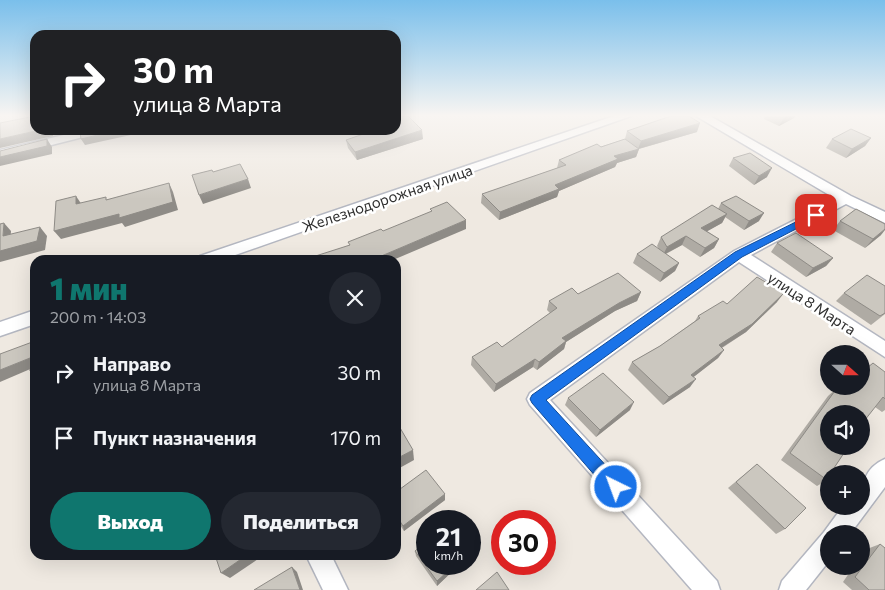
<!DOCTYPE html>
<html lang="ru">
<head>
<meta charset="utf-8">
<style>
	:root { --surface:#171b24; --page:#242831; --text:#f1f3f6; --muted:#9ea1a6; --accent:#0f766e }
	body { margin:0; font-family:Commissioner,sans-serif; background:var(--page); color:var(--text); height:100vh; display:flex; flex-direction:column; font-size:19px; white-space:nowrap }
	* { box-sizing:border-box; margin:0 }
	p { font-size:16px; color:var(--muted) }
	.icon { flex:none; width:28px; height:28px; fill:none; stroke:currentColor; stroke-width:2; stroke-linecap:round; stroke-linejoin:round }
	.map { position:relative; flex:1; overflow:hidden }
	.panel { position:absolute; left:30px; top:255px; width:371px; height:305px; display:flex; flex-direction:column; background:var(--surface); border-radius:15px; box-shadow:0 5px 20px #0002 }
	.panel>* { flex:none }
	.banner { position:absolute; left:30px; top:30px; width:371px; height:105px; border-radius:15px; box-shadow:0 5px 20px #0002; background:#202124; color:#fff; overflow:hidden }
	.needle { width:32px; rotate:111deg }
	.controls { position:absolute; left:820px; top:345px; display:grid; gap:10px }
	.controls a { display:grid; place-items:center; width:50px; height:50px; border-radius:50%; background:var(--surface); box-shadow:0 5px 20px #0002; font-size:25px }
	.speed { position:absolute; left:416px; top:510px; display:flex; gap:10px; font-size:25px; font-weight:700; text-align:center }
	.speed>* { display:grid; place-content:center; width:65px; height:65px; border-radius:50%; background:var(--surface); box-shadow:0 5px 20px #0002; line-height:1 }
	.speed small { font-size:12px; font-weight:400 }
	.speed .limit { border:8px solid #d22; background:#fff; color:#111 }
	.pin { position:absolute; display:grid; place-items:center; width:42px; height:42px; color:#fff; margin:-21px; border-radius:10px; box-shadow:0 2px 8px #0006 }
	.me { position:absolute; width:55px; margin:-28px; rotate:318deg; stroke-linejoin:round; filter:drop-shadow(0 0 4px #0008) }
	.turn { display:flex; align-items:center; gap:18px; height:105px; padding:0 20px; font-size:22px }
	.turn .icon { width:65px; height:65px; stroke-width:2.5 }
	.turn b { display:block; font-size:35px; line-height:42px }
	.round { display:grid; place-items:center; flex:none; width:52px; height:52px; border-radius:26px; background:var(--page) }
	.overview { display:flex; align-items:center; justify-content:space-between; height:85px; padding:0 20px }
	h1 { font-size:30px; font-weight:800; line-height:38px; color:var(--accent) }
	.cta { display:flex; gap:10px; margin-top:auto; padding:10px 20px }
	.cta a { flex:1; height:58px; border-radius:30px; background:var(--accent); color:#fff; font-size:20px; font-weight:800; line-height:58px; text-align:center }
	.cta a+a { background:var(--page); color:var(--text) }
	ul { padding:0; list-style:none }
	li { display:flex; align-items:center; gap:15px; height:65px; padding:0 20px }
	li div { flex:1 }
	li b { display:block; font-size:19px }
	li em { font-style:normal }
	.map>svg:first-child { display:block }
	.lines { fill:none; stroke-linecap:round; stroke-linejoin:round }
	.minor-casing { stroke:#b4b7c1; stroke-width:3 }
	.minor { fill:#fff; fill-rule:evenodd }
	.wall { fill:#afaba4 }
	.shaded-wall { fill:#8e8b86 }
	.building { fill:#cbc7bf; stroke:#8e8b86 }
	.route { fill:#1a73e8; stroke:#114b97 }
	.labels { text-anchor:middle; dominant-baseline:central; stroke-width:5; stroke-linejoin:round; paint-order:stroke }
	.street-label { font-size:15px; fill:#2e2e2e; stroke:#fff }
</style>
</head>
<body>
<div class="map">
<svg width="885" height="590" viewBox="0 0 885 590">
	<rect width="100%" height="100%" fill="#efe9e1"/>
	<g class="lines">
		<defs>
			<g id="minor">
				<polygon points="614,116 631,116 221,260 197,260 200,256"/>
				<polygon points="696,116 710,116 851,196 885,212 885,223 846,204 751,255 885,341 885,357 739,262 550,400 717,581 720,590 692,590 530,405 527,399 530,393 734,251 836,199"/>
				<polygon points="85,130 105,130 103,132 0,158 0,150"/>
				<polygon points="35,310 35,324 0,336 0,322"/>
				<path d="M885 459V487L850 534H829V561L806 590H779L782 581 824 532 843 506H861C861 486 864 468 885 459Z"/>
				<polygon points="306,555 331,555 348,590 323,590"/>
			</g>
		</defs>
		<use href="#minor" class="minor-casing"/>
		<use href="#minor" class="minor"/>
	</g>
	<g class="wall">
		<polygon points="765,116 795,116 794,118 779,126 764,119"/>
		<polygon points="627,131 697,132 639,149 636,157 617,163 615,167 559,191 557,197 499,220 481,203 482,194 558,168 557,168 559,160 625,139"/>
		<polygon points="871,138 865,146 846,158 826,148 832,139"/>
		<polygon points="423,139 357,160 348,148 346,140"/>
		<polygon points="733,158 767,177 754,185 729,166"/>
		<polygon points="721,203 759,221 744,230 725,217 722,223 707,231 719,239 714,248 700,257 682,245 666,254 679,263 675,271 660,282 633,263 637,254 659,249 657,246 661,237 718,209"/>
		<polygon points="840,221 881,235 865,248 833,230"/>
		<polygon points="777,243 833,258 826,266 806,277 771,252"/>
		<polygon points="885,286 885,314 871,325 836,301 844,293"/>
		<polygon points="641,292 637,301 615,311 566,342 564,349 537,370 533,367 494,392 471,365 472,357 502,347 550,313 547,310 549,301 578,294"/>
		<polygon points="777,302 746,332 722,348 724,350 718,358 693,377 690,387 663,405 628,370 632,362 660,346 695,321 698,316 727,304"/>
		<polygon points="885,372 885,410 882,412 875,407 861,414 827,480 817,486 781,460 828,396 837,388 840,390"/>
		<polygon points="568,398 630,410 596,437 565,405"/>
		<polygon points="757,464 785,529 776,534 728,488"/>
		<polygon points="396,492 445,494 445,500 404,531 396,519"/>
		<polygon points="880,544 885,590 852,590 843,582 854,566 861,566 861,557 867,549"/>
		<polygon points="415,551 428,564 460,564 437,586 416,556"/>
	</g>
	<g class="shaded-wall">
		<polygon points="787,116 795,116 794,118 779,126 784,118"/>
		<polygon points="700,123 697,132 638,149 641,141"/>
		<polygon points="40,130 53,130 53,136 0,148 0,139"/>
		<polygon points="119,130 139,130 140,133 85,145 81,139"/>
		<polygon points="422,130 423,139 357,160 355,152"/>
		<polygon points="871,138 865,146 846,158 852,149"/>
		<polygon points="47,139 52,147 52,154 0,166 0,157"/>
		<polygon points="639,149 636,157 617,163 615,167 559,191 557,197 499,220 500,212 614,156"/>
		<polygon points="772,168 767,177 754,185 759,176"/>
		<polygon points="248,179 251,188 203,204 199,195"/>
		<polygon points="169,183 173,192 178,210 125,227 122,223 61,239 54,231"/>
		<polygon points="76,196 82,205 76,204"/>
		<polygon points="764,213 759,221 744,230 749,221"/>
		<polygon points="727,214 722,223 697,237 701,228"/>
		<polygon points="466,220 466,229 393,260 372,260"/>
		<polygon points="4,223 11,231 10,244 3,236"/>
		<polygon points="40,227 47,236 45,250 0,262 0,251"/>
		<polygon points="885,229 885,230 881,235 865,248 873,239"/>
		<polygon points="686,236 682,245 663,255 667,247"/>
		<polygon points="719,239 714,248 700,257 705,248"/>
		<polygon points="833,258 826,266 806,277 813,268"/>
		<polygon points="679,263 675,271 660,282 664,273"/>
		<polygon points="641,292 637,301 615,311 566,342 564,349 537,370 539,362 562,338 619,303"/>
		<polygon points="784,293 777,302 746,332 713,353 719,345"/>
		<polygon points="724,350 718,358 686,383 691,375"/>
		<polygon points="30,358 35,367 0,382 0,370"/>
		<polygon points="535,359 533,367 494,392 496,384"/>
		<polygon points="35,369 35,375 30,371"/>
		<polygon points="696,379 690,387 663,405 669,397"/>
		<polygon points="634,402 630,410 596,437 600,430"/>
		<polygon points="413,450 414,460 396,470 396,459"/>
		<polygon points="445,494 445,500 404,531 403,526"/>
		<polygon points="479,542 478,547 470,555 470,551"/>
		<polygon points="247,555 264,555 230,578 221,573"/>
		<polygon points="456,564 460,564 437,586 437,581"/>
		<polygon points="292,567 297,572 303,590 300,590"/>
	</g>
	<g class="building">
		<polygon points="35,116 35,130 40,130 0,139 0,123"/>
		<polygon points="396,116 408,116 422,130 355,152 346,140 375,130 396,130"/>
		<polygon points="671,116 689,116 700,123 641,141 627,131"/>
		<polygon points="851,129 871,138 852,149 832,139"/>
		<polygon points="89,130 119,130 81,139 80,132"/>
		<polygon points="47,139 47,146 0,157 0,151"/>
		<polygon points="625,139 639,149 614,156 618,159 555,185 559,189 500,212 482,194 566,165 559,160 597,144 601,147"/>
		<polygon points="750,153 772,168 759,176 733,158"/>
		<polygon points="240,164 248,179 199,195 192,175 212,170 213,172"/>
		<polygon points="169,183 173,202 119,218 119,214 54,231 56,201 76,196 76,204 106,197 106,200"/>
		<polygon points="736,196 764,213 749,221 721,203"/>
		<polygon points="447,202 466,220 372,260 303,260 350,245 348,242 381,229 383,231 432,211 430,209"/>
		<polygon points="712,205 727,214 701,228 719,239 705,248 686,236 667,247 661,237"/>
		<polygon points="856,209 885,224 885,229 873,239 840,221"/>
		<polygon points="4,223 3,236 40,227 37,241 0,251 0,224"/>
		<polygon points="796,233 833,258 813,268 777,243"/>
		<polygon points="652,244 679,263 664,273 637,254"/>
		<polygon points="618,273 641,292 619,303 562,338 566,341 539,362 535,359 496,384 472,357 497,342 502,347 557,308 549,301 572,288 578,294"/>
		<polygon points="867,275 885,286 885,313 880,316 844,293"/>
		<polygon points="757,277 784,293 752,324 719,345 724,350 691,375 696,379 669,397 632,362 660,346 700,318 698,316 723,301 727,304"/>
		<polygon points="35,341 35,369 30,371 30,358 0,370 0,354"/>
		<polygon points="873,363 885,372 885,399 883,397 861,425 861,414 829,414 829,446 845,446 843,448 846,450 830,474 829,474 829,477 827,480 790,453 837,388 840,390 844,386 861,386 861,373"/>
		<polygon points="603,373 634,402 600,430 568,398"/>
		<polygon points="396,421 413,450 396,459"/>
		<polygon points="757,464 806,508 785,529 736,482"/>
		<polygon points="426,470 445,494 403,526 396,515 396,492"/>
		<polygon points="456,514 462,521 448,521"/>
		<polygon points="470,531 479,542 470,551"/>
		<polygon points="428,540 428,564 456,564 437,581 415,551"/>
		<polygon points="880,544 885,548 885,590 869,590 855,577"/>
		<polygon points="215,555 247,555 221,573"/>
		<polygon points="292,567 300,590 254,590"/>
		<polygon points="497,572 509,590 476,590"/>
	</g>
	<linearGradient id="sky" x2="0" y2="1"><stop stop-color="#7abfeb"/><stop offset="0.58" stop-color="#f8f5f2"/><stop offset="1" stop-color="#f8f5f2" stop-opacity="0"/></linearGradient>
	<rect width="885" height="199" fill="url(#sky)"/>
	<polygon class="route" points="816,212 819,213 819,217 742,257 546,400 621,482 623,487 621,493 616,495 610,493 532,403 530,399 532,395 735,252"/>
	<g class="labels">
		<g class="street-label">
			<text transform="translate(387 198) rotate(-19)">Железнодорожная улица</text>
			<text transform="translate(812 303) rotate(33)">улица 8 Марта</text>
		</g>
	</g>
</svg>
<div class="controls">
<a><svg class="needle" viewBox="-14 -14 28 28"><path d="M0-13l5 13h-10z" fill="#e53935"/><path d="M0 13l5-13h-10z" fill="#9ea1a6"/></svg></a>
<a><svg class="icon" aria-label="sound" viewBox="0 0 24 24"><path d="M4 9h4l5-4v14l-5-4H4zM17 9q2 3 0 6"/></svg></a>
<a>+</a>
<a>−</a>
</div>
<div class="speed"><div>21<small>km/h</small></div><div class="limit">30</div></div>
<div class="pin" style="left:816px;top:215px;background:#d93025"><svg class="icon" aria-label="arrive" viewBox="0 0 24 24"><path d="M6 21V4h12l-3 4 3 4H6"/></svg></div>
<svg class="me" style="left:616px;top:487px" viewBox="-20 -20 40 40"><circle r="17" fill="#1a73e8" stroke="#fff" stroke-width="3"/><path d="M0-11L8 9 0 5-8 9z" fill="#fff"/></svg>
<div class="banner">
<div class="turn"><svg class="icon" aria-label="right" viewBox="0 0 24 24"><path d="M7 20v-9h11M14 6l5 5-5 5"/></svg><div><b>30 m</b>улица 8 Марта</div></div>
</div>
<section class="panel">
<div class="overview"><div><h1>1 мин</h1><p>200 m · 14:03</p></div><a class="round"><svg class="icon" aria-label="close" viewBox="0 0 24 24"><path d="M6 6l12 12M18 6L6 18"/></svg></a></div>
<ul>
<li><svg class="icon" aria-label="right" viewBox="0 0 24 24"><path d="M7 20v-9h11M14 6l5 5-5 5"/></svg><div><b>Направо</b><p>улица 8 Марта</p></div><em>30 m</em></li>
<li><svg class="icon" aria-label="arrive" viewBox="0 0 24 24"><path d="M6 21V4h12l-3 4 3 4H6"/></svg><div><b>Пункт назначения</b></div><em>170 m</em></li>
</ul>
<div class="cta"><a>Выход</a><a>Поделиться</a></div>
</section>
</div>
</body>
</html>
